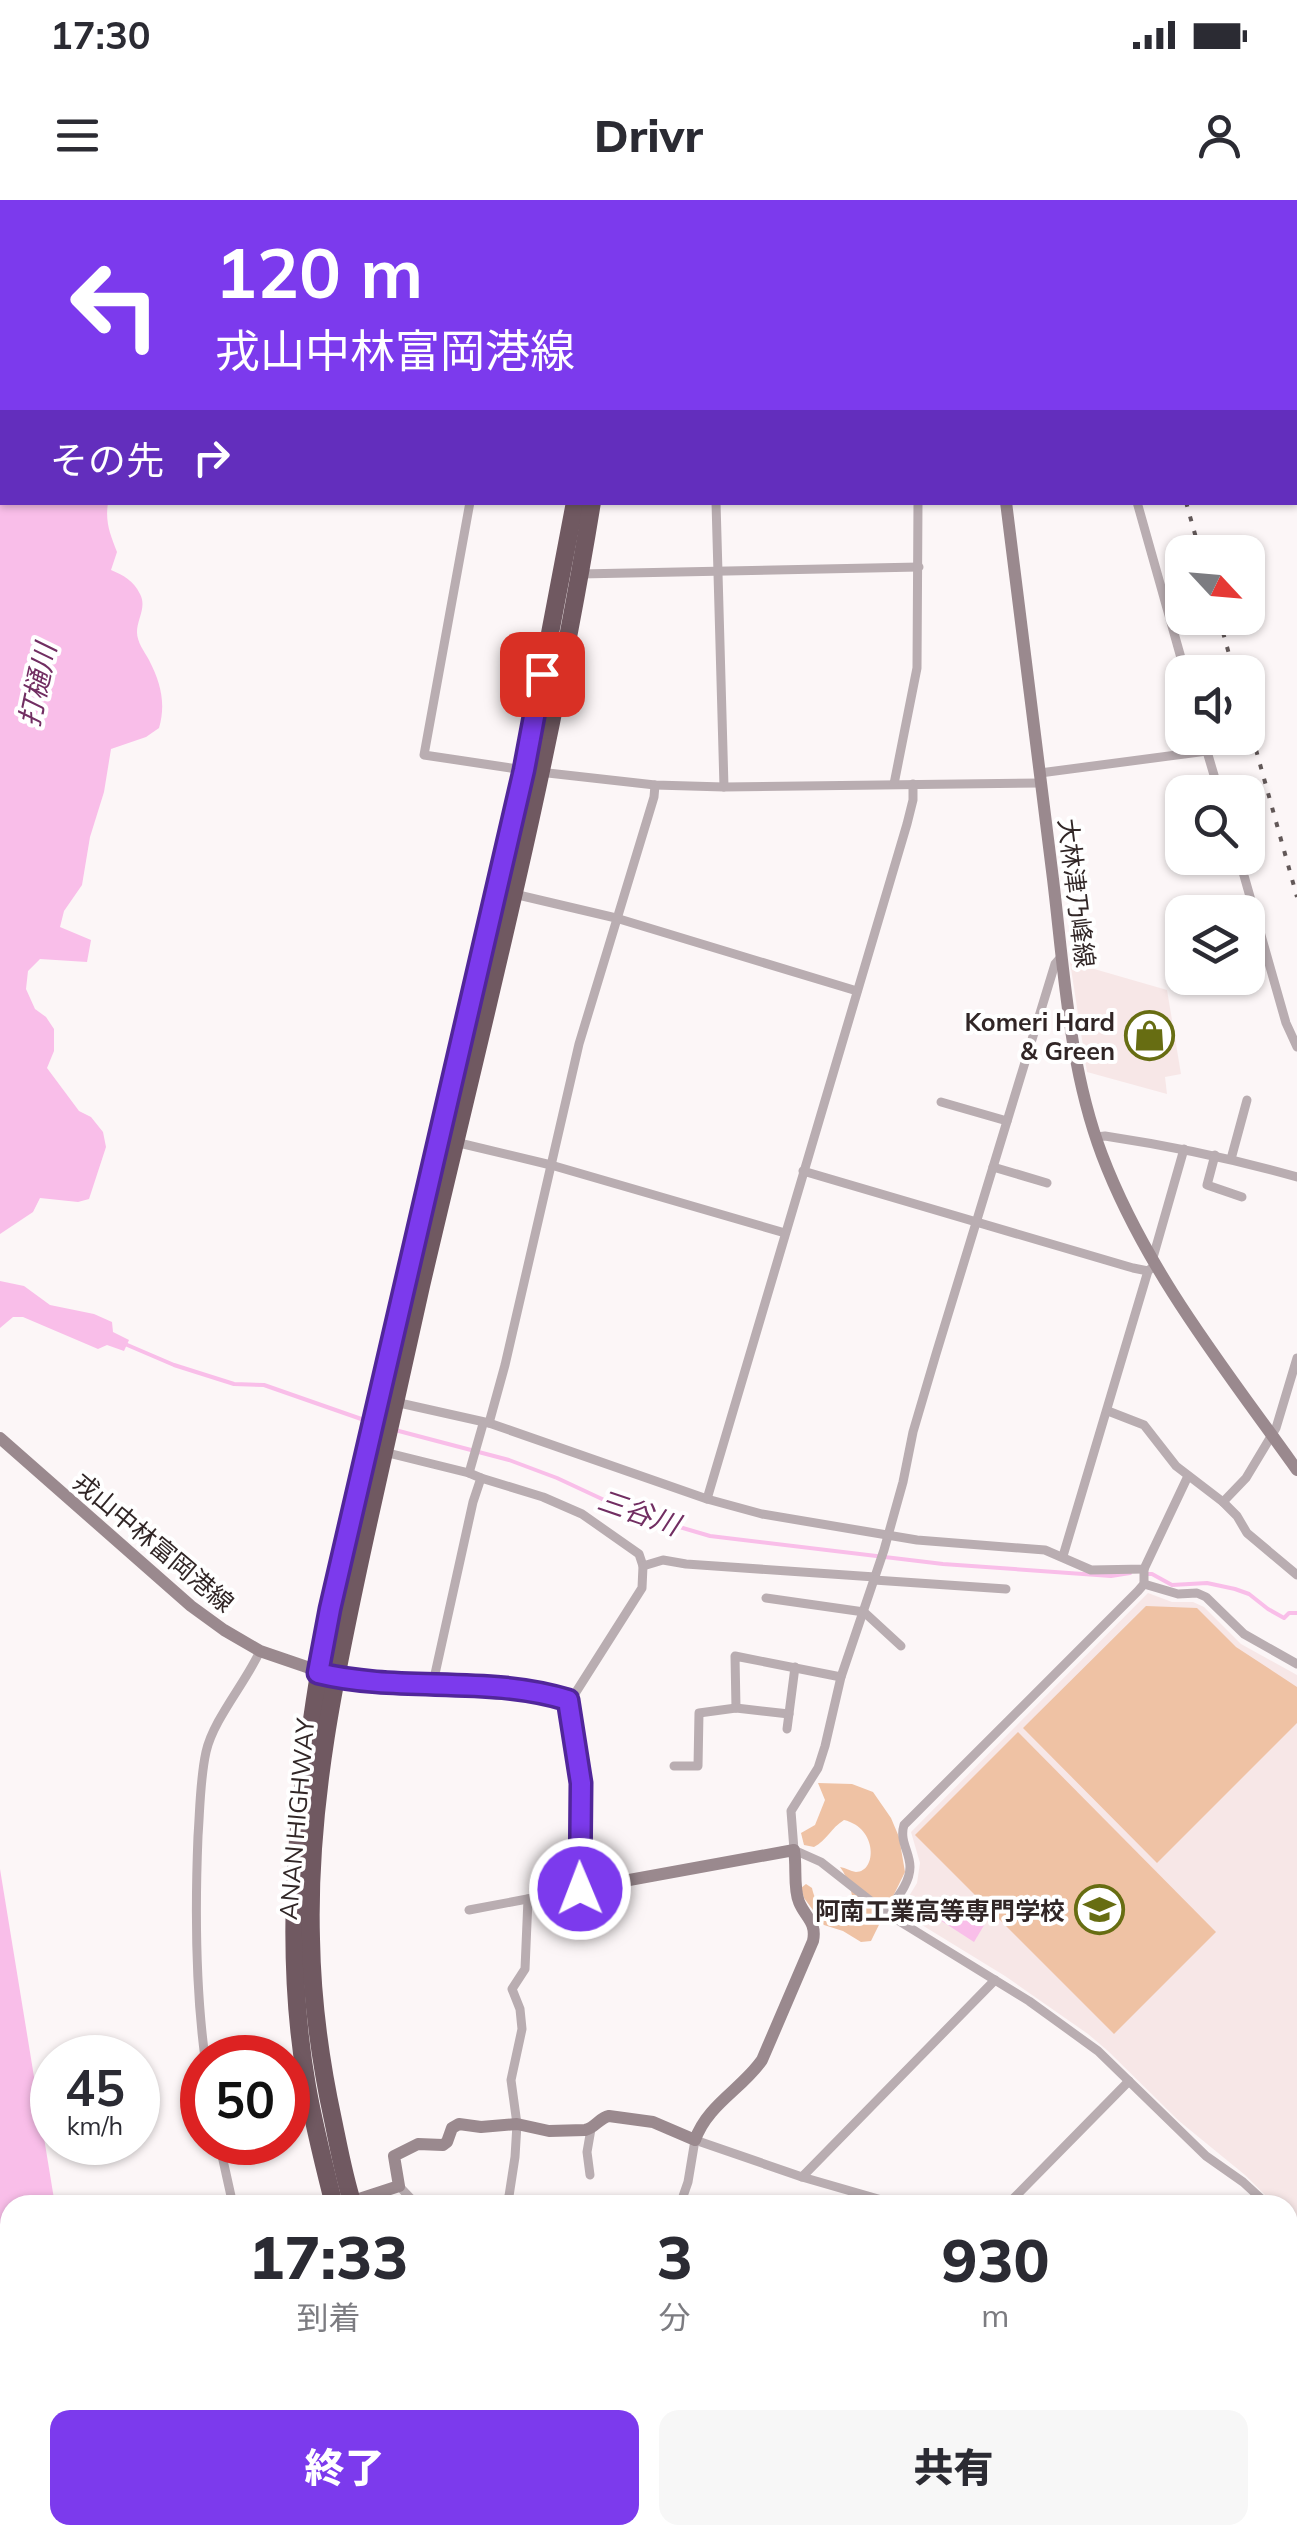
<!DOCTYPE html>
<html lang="ja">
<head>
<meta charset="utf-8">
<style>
	:root { --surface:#fff; --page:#f7f7f7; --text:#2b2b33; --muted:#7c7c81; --accent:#7c3aed }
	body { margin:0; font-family:Mulish,"Noto Sans JP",sans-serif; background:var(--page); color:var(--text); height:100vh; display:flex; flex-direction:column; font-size:38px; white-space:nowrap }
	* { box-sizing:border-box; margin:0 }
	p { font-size:32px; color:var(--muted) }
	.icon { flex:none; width:55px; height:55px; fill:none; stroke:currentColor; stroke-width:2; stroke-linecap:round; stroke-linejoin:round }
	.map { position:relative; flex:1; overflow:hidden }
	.side { position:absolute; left:0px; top:1995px; width:1298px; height:350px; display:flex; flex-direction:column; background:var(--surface); border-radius:30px 30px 0 0; box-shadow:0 2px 8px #0004 }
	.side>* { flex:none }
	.guide { position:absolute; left:0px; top:0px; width:1298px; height:305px; box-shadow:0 2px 8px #0004; background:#7c3aed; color:#fff; overflow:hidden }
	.needle { width:65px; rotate:116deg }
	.fabs { position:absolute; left:1165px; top:335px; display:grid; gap:20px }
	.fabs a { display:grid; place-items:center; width:100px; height:100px; border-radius:20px; background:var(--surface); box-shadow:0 2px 8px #0004; font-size:50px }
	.speed { position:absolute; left:30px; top:1835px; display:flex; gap:20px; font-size:50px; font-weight:700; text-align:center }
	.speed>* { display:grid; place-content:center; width:130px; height:130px; border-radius:50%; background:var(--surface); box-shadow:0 2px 8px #0004; line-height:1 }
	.speed small { font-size:25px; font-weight:400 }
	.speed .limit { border:15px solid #d22; background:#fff; color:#111 }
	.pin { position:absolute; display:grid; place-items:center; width:85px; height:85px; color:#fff; margin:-42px; border-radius:20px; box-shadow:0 5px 15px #0006 }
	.me { position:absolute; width:110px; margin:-55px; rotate:359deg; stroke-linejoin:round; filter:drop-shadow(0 0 8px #0008) }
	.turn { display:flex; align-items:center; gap:35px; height:210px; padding:0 50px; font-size:45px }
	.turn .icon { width:130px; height:130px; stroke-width:2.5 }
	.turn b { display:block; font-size:70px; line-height:85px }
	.then { display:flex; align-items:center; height:95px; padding:0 50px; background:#0003; gap:20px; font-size:38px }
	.eta { display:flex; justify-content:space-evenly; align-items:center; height:170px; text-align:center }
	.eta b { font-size:60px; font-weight:800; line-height:70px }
	.action { display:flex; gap:20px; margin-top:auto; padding:20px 50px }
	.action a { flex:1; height:115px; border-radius:20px; background:var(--accent); color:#fff; font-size:40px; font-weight:800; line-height:115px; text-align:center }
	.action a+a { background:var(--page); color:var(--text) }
	.status { display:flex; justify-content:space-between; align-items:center; height:70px; padding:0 50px; background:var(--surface); direction:ltr }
	.status svg { height:28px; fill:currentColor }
	header { display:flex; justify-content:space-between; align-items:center; height:130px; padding:0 50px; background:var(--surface); font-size:45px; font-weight:800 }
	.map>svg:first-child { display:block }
	.built { fill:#f7e7e7 }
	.green { fill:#efc2a4 }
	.water { fill:#f9bee9 }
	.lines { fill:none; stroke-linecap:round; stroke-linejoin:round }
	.stream { stroke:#f9bee9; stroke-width:4 }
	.street { stroke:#b9adb1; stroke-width:9 }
	.secondary { stroke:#9a898e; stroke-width:12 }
	.highway { stroke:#705961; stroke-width:18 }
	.rail { stroke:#625858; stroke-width:4; stroke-dasharray:5 10; stroke-linecap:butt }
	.route-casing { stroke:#51269a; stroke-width:25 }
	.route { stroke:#7c3aed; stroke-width:18 }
	.labels { text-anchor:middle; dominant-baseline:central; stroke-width:8; stroke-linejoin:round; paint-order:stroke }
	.street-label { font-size:25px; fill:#312626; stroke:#fff }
	.poi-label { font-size:25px; font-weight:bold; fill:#312626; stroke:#fff; text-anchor:end }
	.water-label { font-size:28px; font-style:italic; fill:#712e62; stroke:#fff }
</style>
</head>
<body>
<div class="status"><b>17:30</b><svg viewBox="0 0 49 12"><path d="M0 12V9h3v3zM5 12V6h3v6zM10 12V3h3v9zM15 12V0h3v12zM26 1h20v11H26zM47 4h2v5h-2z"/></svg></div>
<header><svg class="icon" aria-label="menu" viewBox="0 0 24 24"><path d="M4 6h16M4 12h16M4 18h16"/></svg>Drivr<svg class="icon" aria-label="person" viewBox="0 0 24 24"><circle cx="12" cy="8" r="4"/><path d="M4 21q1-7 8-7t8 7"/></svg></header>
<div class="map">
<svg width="1297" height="2345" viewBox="0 0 1297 2345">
	<rect width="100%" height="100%" fill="#fcf6f7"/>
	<g class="built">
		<polygon points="1070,762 1167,790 1181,874 1165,877 1167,894 1087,872"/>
		<polygon points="1148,1393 1172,1402 1193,1402 1204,1407 1241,1444 1297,1475 1297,2027 1288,2018 1288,2005 1275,2005 1245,1975 1179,1921 1108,1851 1088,1834 1005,1776 904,1714 903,1706 917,1683 920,1663 911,1632"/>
	</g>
	<g class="green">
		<polygon points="1146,1406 1197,1408 1236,1447 1297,1487 1297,1523 1157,1663 1023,1528"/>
		<polygon points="1018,1532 1216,1732 1114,1834 915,1635"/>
		<path d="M818 1583 852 1584 873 1592 891 1618 899 1637 905 1672 871 1741 861 1742 843 1731 824 1725 804 1698 801 1688 806 1684 812 1688C816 1708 833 1725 852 1712 855 1698 849 1679 840 1667 846 1668 850 1671 856 1672 877 1672 878 1628 844 1620 831 1628 827 1640 814 1647L804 1645 801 1633 815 1625 825 1600Z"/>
	</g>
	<g class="water">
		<polygon points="50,0 223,0 222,2 50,2"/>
		<path d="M2 203V302L108 303C105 322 110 334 117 352L111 370C123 375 134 381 140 394 147 407 137 419 137 432 137 442 144 451 149 460 161 483 166 504 159 528L146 537 111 549 104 592 90 637 82 685 64 711 60 727 91 740 87 762 40 759 28 771 26 789 35 809 46 817 54 829V851L47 868 79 911 91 917 103 932 106 947 89 999 78 1002 40 998 33 1012 0 1034V208Z"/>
		<polygon points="0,1081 24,1086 50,1105 94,1114 112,1122 113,1132 129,1140 124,1151 107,1145 98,1149 23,1117 13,1117 0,1128"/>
		<polygon points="0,1669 55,2005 10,2005 10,2119 0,2079"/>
		<polygon points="952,1700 986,1722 974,1742 940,1720"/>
		<polygon points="94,2335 176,2335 181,2345 100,2345"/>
	</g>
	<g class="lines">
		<g class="stream">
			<polyline points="125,1144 174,1165 234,1184 264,1185 367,1221"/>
			<polyline points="395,1230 509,1260 557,1278 632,1313 710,1336 943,1364 1111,1376 1130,1373"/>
			<polyline points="1145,1374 1152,1374 1172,1385 1207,1383 1235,1389 1249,1394 1268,1409 1284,1418 1289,1413 1297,1413"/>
		</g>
		<g class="street">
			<polyline points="707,0 707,2"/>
			<polyline points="918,0 918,2"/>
			<polyline points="1065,0 1066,2"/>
			<polyline points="521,2 521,0"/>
			<polyline points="647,2 660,0"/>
			<polyline points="470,302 424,555 524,570"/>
			<polyline points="716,302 724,587"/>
			<polyline points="1137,302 1185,472"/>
			<polyline points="580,374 919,367"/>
			<polyline points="1203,538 1219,592"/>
			<polyline points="539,572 655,585 724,587 1041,583"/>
			<polyline points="1040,573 1207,551"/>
			<polyline points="894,584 917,468 918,302"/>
			<polyline points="1239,658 1286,823 1297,847"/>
			<polyline points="514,694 616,718 857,791"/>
			<polyline points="1062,756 1055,764 936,1154 913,1232 903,1282 884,1350 841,1477 825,1546 818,1568 791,1611 794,1650 821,1662 886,1713 1029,1801 1098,1851 1206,1956 1243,1982 1268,2005"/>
			<polyline points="941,902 1007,921"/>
			<path d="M1096 937 1105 936C1171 946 1234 959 1297 977"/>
			<polyline points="455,942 551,965 785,1033"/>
			<polyline points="1215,955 1207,985 1242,997"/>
			<polyline points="1231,959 1247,900"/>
			<polyline points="993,967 1047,983"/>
			<polyline points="803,971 1133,1068 1148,1071 1154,1066"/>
			<polyline points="1152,1061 1184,949"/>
			<polyline points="395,1202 489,1223 707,1299 762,1314 917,1340 1045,1350 1091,1370 1144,1369 1188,1276"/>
			<polyline points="1108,1211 1144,1225 1176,1266 1223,1302 1237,1316 1247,1333 1297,1375"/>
			<polyline points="489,1223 505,1165 579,844 654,597 655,585"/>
			<polyline points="384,1252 469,1273 483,1224"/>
			<polyline points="481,1278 543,1297 582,1314 639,1354 643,1366 642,1388 576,1492 568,1501"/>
			<polyline points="707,1299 907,624 913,600 913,584"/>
			<polyline points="1223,1302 1246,1278 1276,1228 1297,1158"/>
			<polyline points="1063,1356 1148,1071"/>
			<polyline points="643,1366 663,1360 686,1364 875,1377"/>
			<polyline points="874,1380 1006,1389"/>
			<polyline points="1144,1384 1178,1394 1197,1393 1206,1397 1244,1434 1297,1464"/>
			<polyline points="766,1398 864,1412 901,1446"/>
			<polyline points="433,1483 473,1302 481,1278 469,1273"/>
			<polyline points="736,1508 735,1456 841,1477"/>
			<polyline points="787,1529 795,1467"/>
			<polyline points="674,1566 698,1566 699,1513 736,1508 789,1514"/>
			<polyline points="469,1710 580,1689"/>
			<path d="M886 1713C895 1700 910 1684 910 1667 910 1652 899 1641 904 1625L1138 1391 1144 1384V1369"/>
			<path d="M205 1858C195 1784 195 1710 198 1636 200 1609 200 1579 206 1552 213 1520 246 1482 260 1451"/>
			<polyline points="219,1942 233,2005"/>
			<polyline points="590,1975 587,1952 591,1929"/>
			<polyline points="802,1977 995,1780"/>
			<polyline points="399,1986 417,2005"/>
			<polyline points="503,2005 509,1996 515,1957 517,1924 511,1880 522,1829 520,1809 512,1789 525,1769 528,1699"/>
			<polyline points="680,2005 688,1982 695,1940 802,1977 899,2005"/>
			<polyline points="1007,2005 1129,1881"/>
			<polyline points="1288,2024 1297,2033"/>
			<polyline points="1288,2128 1297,2131"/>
			<polyline points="1288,2197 1297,2187"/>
			<polyline points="1288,2316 1297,2308"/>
			<polyline points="195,2335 202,2345"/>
			<polyline points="866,2335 876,2345"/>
			<polyline points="1152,2335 1163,2345"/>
			<polyline points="222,2345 238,2335"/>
			<polyline points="625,2345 634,2335"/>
			<polyline points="945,2345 955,2335"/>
			<polyline points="1255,2345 1266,2335"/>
		</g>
		<g class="secondary">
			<polyline points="968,0 968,2"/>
			<path d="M1006 302C1021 428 1038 553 1053 679 1064 770 1069 868 1102 955 1146 1071 1225 1169 1297 1270"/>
			<path d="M0 1238 191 1406 224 1430 260 1451 336 1477 546 1493 568 1501 581 1583 580 1689 794 1650C797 1666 793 1688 799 1702 805 1717 817 1722 813 1741L762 1860C742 1889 707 1905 695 1940L653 1922 609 1916C599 1918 595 1928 585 1930L549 1931 517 1924 481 1927 459 1924 452 1928 447 1942 443 1945 418 1944 394 1956 399 1986 347 2003"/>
			<polyline points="0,2094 10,2091"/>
		</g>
		<g class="highway">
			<polyline points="619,2 620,0"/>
			<polyline points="637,2 637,0"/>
			<path d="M334 2005C324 1965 314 1926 307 1886 279 1727 302 1566 330 1409L524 570 575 302"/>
			<path d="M353 2005C344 1977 339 1949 333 1920 320 1860 312 1800 311 1739 307 1602 337 1466 366 1333 384 1251 402 1169 421 1086 482 826 549 567 592 302"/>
			<polyline points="516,2335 525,2345"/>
			<polyline points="541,2335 550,2345"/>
		</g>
		<g class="rail">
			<polyline points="1102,0 1103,2"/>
			<polyline points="1186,302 1200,352"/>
			<polyline points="1219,418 1234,472"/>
			<polyline points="1248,521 1297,697"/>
		</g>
	</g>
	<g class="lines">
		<defs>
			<path id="route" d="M542 474 524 570 330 1409 318 1473C399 1493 488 1475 568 1500L581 1583 580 1689"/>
		</defs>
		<use href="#route" class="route-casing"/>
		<use href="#route" class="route"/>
	</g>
	<defs>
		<symbol id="shop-ring" viewBox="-11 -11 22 22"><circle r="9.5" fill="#fff" stroke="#676d12" stroke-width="1.5"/><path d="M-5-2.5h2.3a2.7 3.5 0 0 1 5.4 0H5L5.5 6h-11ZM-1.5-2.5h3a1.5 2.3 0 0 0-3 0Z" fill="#676d12"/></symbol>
		<symbol id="university-ring" viewBox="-11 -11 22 22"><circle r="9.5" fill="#fff" stroke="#676d12" stroke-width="1.5"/><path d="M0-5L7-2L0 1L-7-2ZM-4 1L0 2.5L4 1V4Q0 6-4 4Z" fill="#676d12"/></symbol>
	</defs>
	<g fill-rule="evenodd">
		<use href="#shop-ring" x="1122" y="808" width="55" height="55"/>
		<use href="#university-ring" x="1072" y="1682" width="55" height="55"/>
	</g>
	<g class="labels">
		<g class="street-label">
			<text transform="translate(1077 693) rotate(83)">大林津乃峰線</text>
			<text transform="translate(154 1342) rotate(40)">戎山中林富岡港線</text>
			<text transform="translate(296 1619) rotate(-85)">ANAN HIGHWAY</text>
		</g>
		<g class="poi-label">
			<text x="1115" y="821">Komeri Hard<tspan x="1115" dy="29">&amp; Green</tspan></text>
			<text x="1065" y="1710">阿南工業高等専門学校</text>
		</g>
		<g class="water-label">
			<text transform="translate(37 485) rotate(-78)">打樋川</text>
			<text transform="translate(639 1312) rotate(19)">三谷川</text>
		</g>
	</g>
</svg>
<div class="fabs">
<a><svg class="needle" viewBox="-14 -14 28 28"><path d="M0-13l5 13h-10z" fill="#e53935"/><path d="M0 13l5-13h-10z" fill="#7c7c81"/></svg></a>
<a><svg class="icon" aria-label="sound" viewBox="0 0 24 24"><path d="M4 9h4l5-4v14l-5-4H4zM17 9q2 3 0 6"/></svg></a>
<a><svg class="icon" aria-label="search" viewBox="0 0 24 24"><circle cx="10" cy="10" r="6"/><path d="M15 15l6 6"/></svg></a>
<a><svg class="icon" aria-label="layers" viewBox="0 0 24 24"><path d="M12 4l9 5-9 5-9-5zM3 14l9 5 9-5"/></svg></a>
</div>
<div class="speed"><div>45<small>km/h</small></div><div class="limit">50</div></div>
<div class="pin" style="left:542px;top:474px;background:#d93025"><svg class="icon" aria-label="arrive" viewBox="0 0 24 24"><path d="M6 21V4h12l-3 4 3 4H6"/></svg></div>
<svg class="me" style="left:580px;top:1689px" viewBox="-20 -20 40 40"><circle r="17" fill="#7c3aed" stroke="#fff" stroke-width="3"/><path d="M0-11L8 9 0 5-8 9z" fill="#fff"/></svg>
<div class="guide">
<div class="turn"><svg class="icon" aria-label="left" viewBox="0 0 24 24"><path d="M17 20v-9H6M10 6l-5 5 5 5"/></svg><div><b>120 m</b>戎山中林富岡港線</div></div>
<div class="then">その先<svg class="icon" aria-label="right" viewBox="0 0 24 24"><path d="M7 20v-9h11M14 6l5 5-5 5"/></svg></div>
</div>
<section class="side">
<div class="eta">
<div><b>17:33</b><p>到着</p></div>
<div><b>3</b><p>分</p></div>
<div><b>930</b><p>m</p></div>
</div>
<div class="action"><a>終了</a><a>共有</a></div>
</section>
</div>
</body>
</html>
